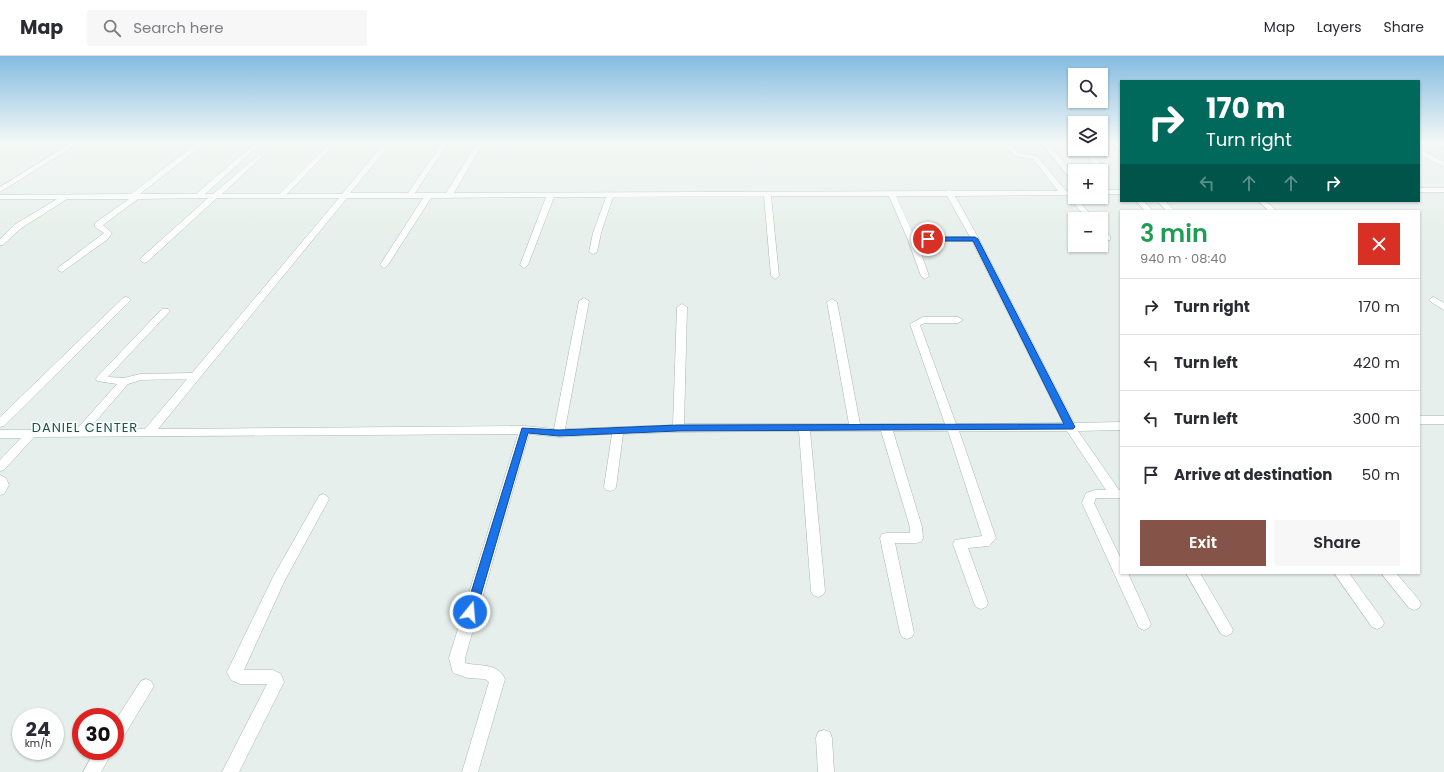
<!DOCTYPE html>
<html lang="en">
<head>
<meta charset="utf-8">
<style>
	:root { --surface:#fff; --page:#f7f7f7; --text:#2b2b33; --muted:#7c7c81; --line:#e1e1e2; --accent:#855347 }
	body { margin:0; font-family:Poppins,sans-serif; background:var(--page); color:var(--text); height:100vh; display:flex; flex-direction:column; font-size:15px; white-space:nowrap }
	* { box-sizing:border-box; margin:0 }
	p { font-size:13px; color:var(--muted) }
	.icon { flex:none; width:22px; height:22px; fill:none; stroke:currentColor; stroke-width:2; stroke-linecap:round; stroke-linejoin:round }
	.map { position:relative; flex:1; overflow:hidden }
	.details { position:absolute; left:1120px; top:154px; width:300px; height:364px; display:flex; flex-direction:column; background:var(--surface); border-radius:0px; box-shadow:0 1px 3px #0004 }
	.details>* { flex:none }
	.guide { position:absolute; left:1120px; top:24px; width:300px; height:122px; border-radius:0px; box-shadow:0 1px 3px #0004; background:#00695c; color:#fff; overflow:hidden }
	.tools { position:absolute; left:1068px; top:12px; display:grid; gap:8px }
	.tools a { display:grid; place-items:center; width:40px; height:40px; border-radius:0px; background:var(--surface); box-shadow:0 1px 3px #0004; font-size:20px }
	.speed { position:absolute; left:12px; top:652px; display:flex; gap:8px; font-size:20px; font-weight:700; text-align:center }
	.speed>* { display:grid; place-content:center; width:52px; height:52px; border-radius:50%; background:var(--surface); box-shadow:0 1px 3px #0004; line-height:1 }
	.speed small { font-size:10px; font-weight:400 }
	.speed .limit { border:6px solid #d22; background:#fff; color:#111 }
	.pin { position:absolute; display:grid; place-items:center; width:34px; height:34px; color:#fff; margin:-17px; border:2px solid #fff; border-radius:50%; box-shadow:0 1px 4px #0007 }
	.me { position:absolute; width:44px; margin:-22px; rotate:17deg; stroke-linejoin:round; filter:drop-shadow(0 0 3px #0008) }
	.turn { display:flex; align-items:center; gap:14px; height:84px; padding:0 20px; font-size:18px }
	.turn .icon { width:52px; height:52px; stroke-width:2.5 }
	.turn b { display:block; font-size:28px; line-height:34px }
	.lanes { display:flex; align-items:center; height:38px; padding:0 20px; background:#0003; justify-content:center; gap:20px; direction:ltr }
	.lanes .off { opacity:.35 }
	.round { display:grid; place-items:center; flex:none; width:42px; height:42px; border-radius:0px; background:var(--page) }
	.head { display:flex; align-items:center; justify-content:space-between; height:68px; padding:0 20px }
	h1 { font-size:24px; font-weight:600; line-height:30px; color:#1e9e55 }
	.cta { display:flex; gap:8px; margin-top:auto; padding:8px 20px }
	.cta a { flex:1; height:46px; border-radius:0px; background:var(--accent); color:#fff; font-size:16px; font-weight:600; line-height:46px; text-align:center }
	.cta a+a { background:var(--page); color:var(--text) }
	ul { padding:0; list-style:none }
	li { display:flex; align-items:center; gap:12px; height:56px; padding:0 20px; border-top:1px solid var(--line) }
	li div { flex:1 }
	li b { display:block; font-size:15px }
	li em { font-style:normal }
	header { display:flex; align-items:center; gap:24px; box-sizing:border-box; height:56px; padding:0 20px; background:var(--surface); border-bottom:1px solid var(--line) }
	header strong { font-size:19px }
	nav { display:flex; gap:22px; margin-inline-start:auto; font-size:14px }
	.search { width:280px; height:36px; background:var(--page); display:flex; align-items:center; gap:10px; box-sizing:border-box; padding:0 14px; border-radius:0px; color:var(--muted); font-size:15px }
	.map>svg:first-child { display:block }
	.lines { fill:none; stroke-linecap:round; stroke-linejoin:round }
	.minor-casing { stroke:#a8b8b2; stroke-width:1 }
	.minor { fill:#fff; fill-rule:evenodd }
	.route { fill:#1a73e8; stroke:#114b97 }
	.labels { text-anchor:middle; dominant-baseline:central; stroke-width:3.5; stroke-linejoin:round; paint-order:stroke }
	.quarter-label { font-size:13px; letter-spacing:1px; fill:#1f5548; stroke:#f7fbf9 }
</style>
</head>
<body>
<header>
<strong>Map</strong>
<div class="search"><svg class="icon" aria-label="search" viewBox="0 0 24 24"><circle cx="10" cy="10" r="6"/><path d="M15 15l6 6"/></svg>Search here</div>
<nav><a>Map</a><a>Layers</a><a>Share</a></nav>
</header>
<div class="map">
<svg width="1444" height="716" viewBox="0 0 1444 716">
	<rect width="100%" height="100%" fill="#e6efeb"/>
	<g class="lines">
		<defs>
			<g id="minor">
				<polygon points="71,87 79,87 0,136 0,131"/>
				<path d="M197 87H205L140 138H196L255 87H262L205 138H213L259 99 261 100V102L222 138H279L326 91 328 90 331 92 330 93 287 138H342L384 87H391L350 137H408L442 87H448L415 137H446L477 87H483L454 137 946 135 949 134 952 135H1058L1033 103 1014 100 1005 87H1011L1018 97 1037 100 1066 135H1075V141L1095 163H1087L1067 139 955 140 979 183 1074 367 1121 366V374L1078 375 1119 434H1121V442H1096L1094 447 1121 503V517H1128L1151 568 1149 572 1144 574 1139 572 1082 447 1086 437 1095 434H1106L1067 375H959L996 482 989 490 968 492 988 547 986 551 981 553 976 551 974 547 953 488 955 484 982 480 948 375H893L922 471 923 482 921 486 916 487H895L914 577 912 581 907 583 902 581 900 577 880 482 882 478 887 477H910V471L881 375H810L825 535 823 539 818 541 813 539 811 535 799 375 678 376 623 378 616 431 614 434 610 435 606 434 604 431 612 378 559 381 529 378 465 602V607C480 611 497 606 505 623L478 716H462L489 626 485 623 468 622 453 617 449 602 518 378 34 381 4 414 0 415V404L21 382H0V374H76L117 328 97 325 96 323 97 321 162 253H168L170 255 108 321 124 322 140 318 192 317 339 142H217L147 206 144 207 140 204 141 202 208 142 138 143 103 169 112 177 108 183 62 216 59 215 58 213 59 211 104 177 95 171V167L129 143H67L20 173 3 189H0V183L14 169 57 143H0V139L131 138ZM764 140 771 220 775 223 779 220 771 140H889L908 184 921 220 925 223 929 220 917 186 972 185 1063 367 956 368 920 269 925 267H958L963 264 958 261H923L910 268 945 368H860L837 246 832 243 827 246 849 368H684L687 251 682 248 677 251 673 369 565 373 589 245 584 242 579 245 554 373 525 370 158 373 347 142H423L380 209 384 212 388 209 431 142 546 141 520 209 524 212 528 209 554 141H606L593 177 589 196 593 198 597 196 601 177 613 141ZM896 140H947L970 181 915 182ZM187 323 145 373 88 374 128 328 141 324Z"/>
				<polygon points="1041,87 1048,87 1075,119 1075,125 1072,125"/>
				<polygon points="1111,87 1118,87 1121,90 1121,96"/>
				<polygon points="1439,87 1444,87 1444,91"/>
				<polygon points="1082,93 1089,93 1103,110 1103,112 1085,115 1085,110 1095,109"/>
				<polygon points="1419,93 1444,106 1444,111 1419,98"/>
				<rect x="1419" y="132" width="25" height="4"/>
				<rect x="1101" y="134" width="20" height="4"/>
				<polygon points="1136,145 1144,145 1153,155 1145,155"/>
				<polygon points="1157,145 1165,145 1175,155 1167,155"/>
				<polygon points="1258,145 1266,145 1277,155 1269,155"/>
				<polygon points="1101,173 1104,173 1110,180 1110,184 1104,184 1101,180"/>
				<polygon points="126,241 129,242 131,244 129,246 4,370 0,371 0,361 123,242"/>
				<polygon points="1434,241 1444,247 1444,254 1431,246 1429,244 1431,242"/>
				<rect x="1419" y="360" width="25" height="8"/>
				<polygon points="0,419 6,422 9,429 4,438 0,439"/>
				<polygon points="323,438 327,440 329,443 284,526 244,614 273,614 281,618 284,626 239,716 222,716 267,628 240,628 231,624 227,616 273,521 319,440"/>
				<polygon points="1186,517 1200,517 1231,570 1233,574 1231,578 1226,580 1221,578"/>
				<polygon points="1334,517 1349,517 1382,563 1384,567 1382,571 1377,573 1372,571"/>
				<polygon points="1381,517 1396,517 1419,544 1421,548 1419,552 1414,554 1409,552"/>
				<polygon points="146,623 151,625 154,630 121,685 115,687 115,665 141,625"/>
				<polygon points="824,674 830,676 832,682 834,716 818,716 816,682 818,676"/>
				<polygon points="95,695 113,695 101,716 83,716"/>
			</g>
		</defs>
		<use href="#minor" class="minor-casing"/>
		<use href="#minor" class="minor"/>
	</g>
	<linearGradient id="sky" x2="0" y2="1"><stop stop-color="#84bce0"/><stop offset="0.46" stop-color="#f4f8f6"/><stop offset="1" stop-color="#f4f8f6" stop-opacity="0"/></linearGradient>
	<rect width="1444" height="188" fill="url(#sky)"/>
	<polygon class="route" points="975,181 978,183 1075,371 1073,373 678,375 559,380 528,377 476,556 475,560 470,561 466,560 465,556 522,372 559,374 678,369 1064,368 973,185 928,185 924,183 928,181"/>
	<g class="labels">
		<g class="quarter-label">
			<text x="85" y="371">DANIEL CENTER</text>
		</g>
	</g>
</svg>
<div class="tools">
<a><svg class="icon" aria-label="search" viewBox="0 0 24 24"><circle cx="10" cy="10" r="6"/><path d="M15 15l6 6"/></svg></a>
<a><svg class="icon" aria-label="layers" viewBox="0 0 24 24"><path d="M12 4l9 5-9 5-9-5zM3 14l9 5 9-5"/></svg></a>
<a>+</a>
<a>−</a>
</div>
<div class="speed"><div>24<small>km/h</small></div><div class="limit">30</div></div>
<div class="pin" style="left:928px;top:183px;background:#d93025"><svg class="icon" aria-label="arrive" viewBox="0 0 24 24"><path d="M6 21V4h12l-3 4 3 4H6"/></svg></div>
<svg class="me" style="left:470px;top:556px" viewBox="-20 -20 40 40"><circle r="17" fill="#1a73e8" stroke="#fff" stroke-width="3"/><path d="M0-11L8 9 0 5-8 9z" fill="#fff"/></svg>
<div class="guide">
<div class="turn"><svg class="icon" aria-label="right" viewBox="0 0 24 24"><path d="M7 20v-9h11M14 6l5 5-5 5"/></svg><div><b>170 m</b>Turn right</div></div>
<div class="lanes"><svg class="icon off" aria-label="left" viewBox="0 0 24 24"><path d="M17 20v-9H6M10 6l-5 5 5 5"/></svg><svg class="icon off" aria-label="ahead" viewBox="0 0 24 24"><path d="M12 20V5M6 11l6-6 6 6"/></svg><svg class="icon off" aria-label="ahead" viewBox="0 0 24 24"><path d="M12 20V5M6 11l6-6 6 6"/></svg><svg class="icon" aria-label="right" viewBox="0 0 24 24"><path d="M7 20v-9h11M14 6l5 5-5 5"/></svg></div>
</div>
<section class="details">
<div class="head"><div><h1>3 min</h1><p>940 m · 08:40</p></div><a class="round" style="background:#d93025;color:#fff"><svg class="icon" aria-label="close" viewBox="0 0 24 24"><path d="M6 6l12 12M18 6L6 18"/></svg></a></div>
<ul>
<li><svg class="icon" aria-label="right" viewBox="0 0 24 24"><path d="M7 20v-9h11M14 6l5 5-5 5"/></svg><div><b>Turn right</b></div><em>170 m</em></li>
<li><svg class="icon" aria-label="left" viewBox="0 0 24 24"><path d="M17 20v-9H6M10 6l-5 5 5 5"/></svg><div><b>Turn left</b></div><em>420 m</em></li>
<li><svg class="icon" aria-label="left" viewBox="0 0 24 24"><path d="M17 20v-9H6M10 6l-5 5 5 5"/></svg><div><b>Turn left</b></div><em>300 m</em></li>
<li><svg class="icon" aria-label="arrive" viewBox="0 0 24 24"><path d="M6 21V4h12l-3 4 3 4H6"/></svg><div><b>Arrive at destination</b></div><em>50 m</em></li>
</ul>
<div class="cta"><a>Exit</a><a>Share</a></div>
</section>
</div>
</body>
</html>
